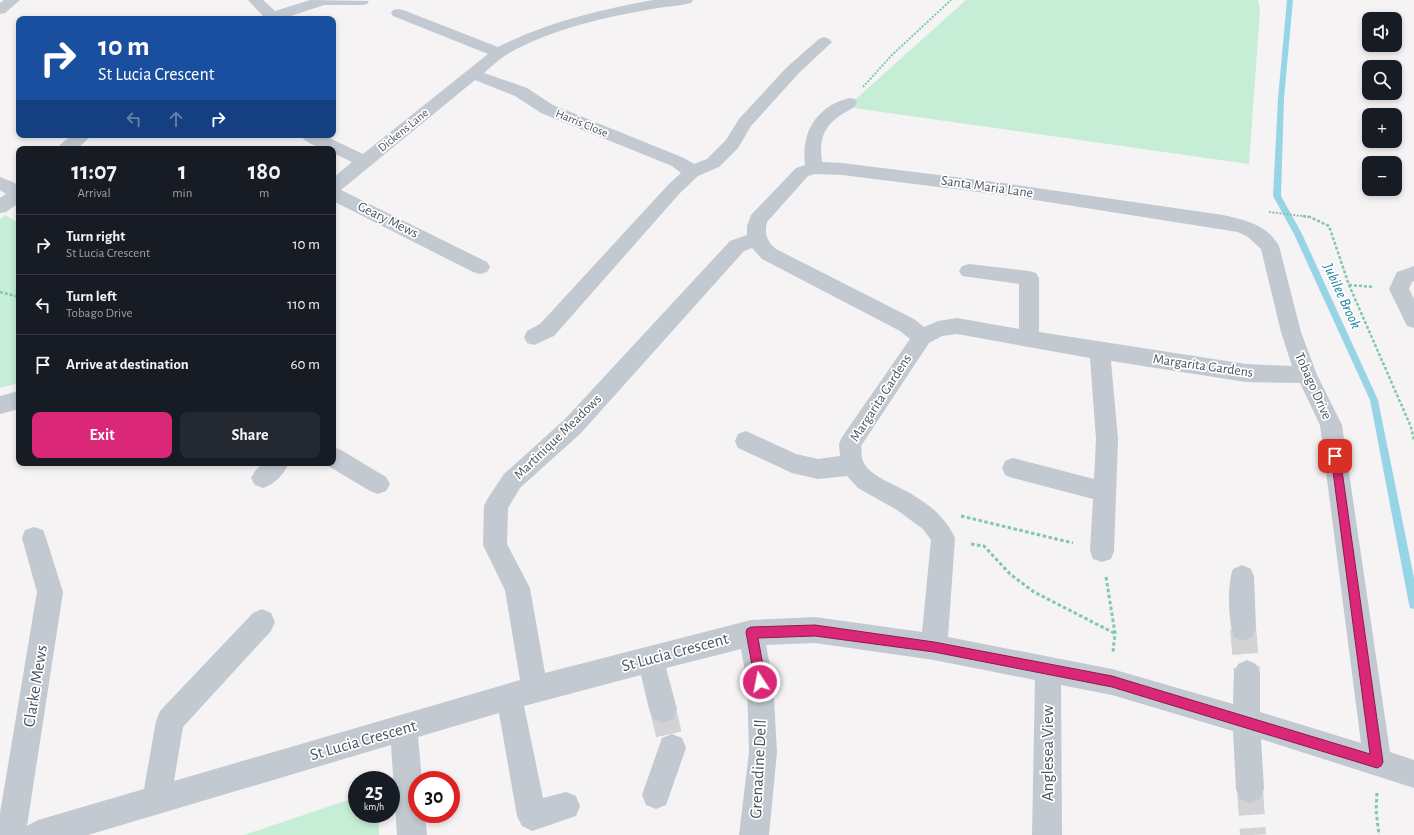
<!DOCTYPE html>
<html lang="en">
<head>
<meta charset="utf-8">
<style>
	:root { --surface:#171b24; --page:#242831; --text:#f1f3f6; --muted:#9ea1a6; --line:#363941; --accent:#db2777 }
	body { margin:0; font-family:"Alegreya Sans",sans-serif; background:var(--page); color:var(--text); height:100vh; display:flex; flex-direction:column; font-size:15px; white-space:nowrap }
	* { box-sizing:border-box; margin:0 }
	p { font-size:13px; color:var(--muted) }
	.icon { flex:none; width:22px; height:22px; fill:none; stroke:currentColor; stroke-width:2; stroke-linecap:round; stroke-linejoin:round }
	.map { position:relative; flex:1; overflow:hidden }
	.side { position:absolute; left:16px; top:146px; width:320px; height:320px; display:flex; flex-direction:column; background:var(--surface); border-radius:8px; box-shadow:0 2px 6px #0003 }
	.side>* { flex:none }
	.guide { position:absolute; left:16px; top:16px; width:320px; height:122px; border-radius:8px; box-shadow:0 2px 6px #0003; background:#1a4fa0; color:#fff; overflow:hidden }
	.buttons { position:absolute; left:1362px; top:12px; display:grid; gap:8px }
	.buttons a { display:grid; place-items:center; width:40px; height:40px; border-radius:8px; background:var(--surface); box-shadow:0 2px 6px #0003; font-size:20px }
	.speed { position:absolute; left:348px; top:771px; display:flex; gap:8px; font-size:20px; font-weight:700; text-align:center }
	.speed>* { display:grid; place-content:center; width:52px; height:52px; border-radius:50%; background:var(--surface); box-shadow:0 2px 6px #0003; line-height:1 }
	.speed small { font-size:10px; font-weight:400 }
	.speed .limit { border:6px solid #d22; background:#fff; color:#111 }
	.pin { position:absolute; display:grid; place-items:center; width:34px; height:34px; color:#fff; margin:-17px; border-radius:8px; box-shadow:0 2px 6px #0006 }
	.me { position:absolute; width:44px; margin:-22px; rotate:349deg; stroke-linejoin:round; filter:drop-shadow(0 0 3px #0008) }
	.turn { display:flex; align-items:center; gap:14px; height:84px; padding:0 16px; font-size:18px }
	.turn .icon { width:52px; height:52px; stroke-width:2.5 }
	.turn b { display:block; font-size:28px; line-height:34px }
	.lanes { display:flex; align-items:center; height:38px; padding:0 16px; background:#0003; justify-content:center; gap:20px; direction:ltr }
	.lanes .off { opacity:.35 }
	.eta { display:flex; justify-content:space-evenly; align-items:center; height:68px; text-align:center }
	.eta b { font-size:24px; font-weight:700; line-height:28px }
	.primary-button { display:flex; gap:8px; margin-top:auto; padding:8px 16px }
	.primary-button a { flex:1; height:46px; border-radius:8px; background:var(--accent); color:#fff; font-size:16px; font-weight:700; line-height:46px; text-align:center }
	.primary-button a+a { background:var(--page); color:var(--text) }
	ul { padding:0; list-style:none }
	li { display:flex; align-items:center; gap:12px; height:60px; padding:0 16px; border-top:1px solid var(--line) }
	li div { flex:1 }
	li b { display:block; font-size:15px }
	li em { font-style:normal }
	.map>svg:first-child { display:block }
	.green { fill:#c6edd6 }
	.lines { fill:none; stroke-linecap:round; stroke-linejoin:round }
	.stream { fill:#97d4e6; fill-rule:evenodd }
	.minor-tunnel { stroke:#d3d3d5; stroke-width:26; stroke-dasharray:26 13; stroke-linecap:butt }
	.path-far2 { stroke:#81c9a7; stroke-width:2; stroke-dasharray:2 1.5; stroke-linecap:butt }
	.path-far1 { stroke:#81c9a7; stroke-width:2.5; stroke-dasharray:3 2; stroke-linecap:butt }
	.path { stroke:#81c9a7; stroke-width:3; stroke-dasharray:3.5 2.5; stroke-linecap:butt }
	.minor { fill:#c2c9d0; fill-rule:evenodd }
	.route { fill:#db2777; stroke:#8e194d }
	.labels { text-anchor:middle; dominant-baseline:central; stroke-width:3.5; stroke-linejoin:round; paint-order:stroke }
	.far-street-label { font-size:12px; fill:#4c555f; stroke:#fff }
	.street-label { font-size:14px; fill:#4c555f; stroke:#fff }
	.water-label { font-size:15px; font-style:italic; fill:#187f9e; stroke:#fff }
	.near-street-label { font-size:17px; fill:#4c555f; stroke:#fff }
</style>
</head>
<body>
<div class="map">
<svg width="1414" height="835" viewBox="0 0 1414 835">
	<rect width="100%" height="100%" fill="#f5f3f3"/>
	<g class="green">
		<polygon points="966,0 1258,0 1260,10 1249,164 847,107"/>
		<polygon points="5,215 19,223 19,383 0,388 0,219"/>
		<polygon points="357,797 357,814 378,814 379,835 244,835"/>
	</g>
	<g class="lines">
		<polygon class="stream" points="1287,0 1293,0 1284,98 1281,196 1302,234 1378,400 1414,578 1414,609 1410,608 1409,604 1370,400 1294,234 1273,196 1278,98"/>
		<g class="minor-tunnel">
			<polyline points="1243,628 1247,673"/>
			<polyline points="663,709 672,748"/>
			<polyline points="1250,789 1253,835"/>
		</g>
		<g class="path-far2">
			<polyline points="863,87 892,55 951,0"/>
			<polyline points="1269,212 1310,217"/>
		</g>
		<g class="path-far1">
			<polyline points="1303,216 1310,217 1329,226 1349,285 1411,427 1414,441"/>
			<polyline points="1349,285 1374,287"/>
			<polyline points="0,292 19,297"/>
		</g>
		<g class="path">
			<polyline points="961,516 1073,543"/>
			<polyline points="971,544 984,546 1010,574 1034,592 1114,633"/>
			<polyline points="1106,577 1115,633 1113,652"/>
			<polyline points="1377,793 1376,810 1379,835"/>
		</g>
		<g class="minor">
			<polygon points="4,0 20,0 5,13 0,14 0,3"/>
			<polygon points="248,0 263,0 275,11 310,0 369,1 367,4 362,5 324,5 282,19 261,19 263,16"/>
			<path d="M653 0H693L691 3C680 6 669 6 658 8 606 17 552 28 506 55 498 60 491 67 484 73L527 88 553 105 684 158 694 164 707 159 726 140 739 119 787 67 819 39 824 37 829 39 832 42 799 73 751 126 738 148 719 167 698 176 680 193 554 336 534 345 527 343 524 337 527 331 540 324 668 185 681 173 672 166 541 113 515 96 475 80 341 190 487 262 490 267 487 272 480 274 473 272 333 201V178L352 162 333 153V149C323 149 306 144 300 135H323L363 154 488 54 393 16 391 13 393 10 398 9 403 10 498 47C547 22 599 10 653 0Z"/>
			<path d="M849 98 855 99 857 103C854 108 848 111 842 114 823 127 819 139 822 162L842 163 1003 183 1223 215C1245 220 1268 225 1279 246L1301 332 1317 375 1342 425 1390 752 1414 760V788L1261 739 1264 789 1260 799 1250 803 1240 799 1236 789 1233 731 1112 695 1061 685 1062 835H1032L1035 680 934 660 815 643 766 645 773 682 777 752 769 835H739L749 752 747 682 741 649 666 668 677 709 673 719 663 723 653 719 649 709 641 675 524 706 543 798 566 792 576 796 580 806 576 816 532 831 522 826 517 816 499 713 418 737 422 780H417V814H425L427 835H397L391 745 88 835H0V813L37 592 22 538 25 530 34 527 43 530 46 538 63 592 27 826 38 820 144 789 156 721 160 711 253 613 262 609 271 613 275 622 271 631 183 727 174 781 520 680 505 590 483 545 484 506 488 498 504 474 565 419 730 241 747 235V226L751 215 796 168 805 165C801 132 816 107 849 98ZM815 174 842 175 1003 195 1238 232 1248 237 1261 249 1281 332 1292 366 1246 364 1039 332V278L1036 273 1029 271 969 264 962 266 959 271 962 276 1019 284V329L957 318 938 321 924 327 914 319 776 249C767 241 764 234 767 222L808 176ZM752 248 762 259 900 331 910 339 842 437 839 444 840 456 818 459 796 454 746 431 738 434 735 441 738 448 792 473 818 479 847 476 858 488 897 510 923 529 931 540 922 632 815 617 751 620 545 673 530 588 507 544 508 508 520 488 581 433 744 251ZM957 334 1090 358 1096 439 1094 479 1013 458 1005 461 1002 468 1005 475 1013 478 1093 499 1090 551 1093 559 1102 562 1111 559 1114 551 1118 439 1111 361 1246 382 1300 383 1320 425 1361 743 1260 712V673L1256 664 1247 660 1238 664 1234 673 1233 704 1112 669 948 637 955 538C946 518 931 506 913 495 900 486 869 477 863 461 861 457 862 450 861 446L929 343 942 336Z"/>
			<polygon points="72,135 92,135 77,149 57,149 60,145"/>
			<polygon points="0,177 13,182 19,186 19,203 6,212 0,213 0,198 6,194 0,190"/>
			<polygon points="1414,266 1414,281 1412,282 1409,289 1414,299 1414,328 1407,326 1389,289 1397,272"/>
			<polygon points="19,391 19,409 0,414 0,396"/>
			<polygon points="333,447 341,450 386,477 390,484 386,491 378,494 370,491 325,464 333,463"/>
			<path d="M263 463H289C284 474 275 484 263 488L255 485 251 478 255 471Z"/>
			<path d="M1242 565 1251 569 1254 577 1256 628 1252 637 1243 641 1234 637C1228 622 1227 584 1233 569Z"/>
			<polygon points="672,734 682,738 686,748 666,805 656,809 646,805 642,795 662,738"/>
		</g>
	</g>
	<polygon class="route" points="1335,452 1339,453 1340,456 1383,762 1381,766 1377,768 1112,687 934,652 815,636 758,638 766,682 764,686 760,688 757,686 755,682 746,632 747,629 751,627 815,625 934,642 1112,676 1370,754 1331,456 1332,453"/>
	<g class="labels">
		<g class="far-street-label">
			<text transform="translate(582 123) rotate(22)">Harris Close</text>
			<text transform="translate(403 130) rotate(-39)">Dickens Lane</text>
		</g>
		<g class="street-label">
			<text transform="translate(987 187) rotate(8)">Santa Maria Lane</text>
			<text transform="translate(388 220) rotate(26)">Geary Mews</text>
			<text transform="translate(1203 366) rotate(8)">Margarita Gardens</text>
			<text transform="translate(1313 386) rotate(66)">Tobago Drive</text>
			<text transform="translate(881 398) rotate(-57)">Margarita Gardens</text>
			<text transform="translate(558 437) rotate(-44)">Martinique Meadows</text>
		</g>
		<g class="water-label">
			<text transform="translate(1342 296) rotate(65)">Jubilee Brook</text>
		</g>
		<g class="near-street-label">
			<text transform="translate(675 652) rotate(-15)">St Lucia Crescent</text>
			<text transform="translate(35 686) rotate(-81)">Clarke Mews</text>
			<text transform="translate(363 740) rotate(-16)">St Lucia Crescent</text>
			<text transform="translate(1047 753) rotate(-90)">Anglesea View</text>
			<text transform="translate(758 769) rotate(-87)">Grenadine Dell</text>
		</g>
	</g>
</svg>
<div class="buttons">
<a><svg class="icon" aria-label="sound" viewBox="0 0 24 24"><path d="M4 9h4l5-4v14l-5-4H4zM17 9q2 3 0 6"/></svg></a>
<a><svg class="icon" aria-label="search" viewBox="0 0 24 24"><circle cx="10" cy="10" r="6"/><path d="M15 15l6 6"/></svg></a>
<a>+</a>
<a>−</a>
</div>
<div class="speed"><div>25<small>km/h</small></div><div class="limit">30</div></div>
<div class="pin" style="left:1335px;top:456px;background:#d93025"><svg class="icon" aria-label="arrive" viewBox="0 0 24 24"><path d="M6 21V4h12l-3 4 3 4H6"/></svg></div>
<svg class="me" style="left:760px;top:682px" viewBox="-20 -20 40 40"><circle r="17" fill="#db2777" stroke="#fff" stroke-width="3"/><path d="M0-11L8 9 0 5-8 9z" fill="#fff"/></svg>
<div class="guide">
<div class="turn"><svg class="icon" aria-label="right" viewBox="0 0 24 24"><path d="M7 20v-9h11M14 6l5 5-5 5"/></svg><div><b>10 m</b>St Lucia Crescent</div></div>
<div class="lanes"><svg class="icon off" aria-label="left" viewBox="0 0 24 24"><path d="M17 20v-9H6M10 6l-5 5 5 5"/></svg><svg class="icon off" aria-label="ahead" viewBox="0 0 24 24"><path d="M12 20V5M6 11l6-6 6 6"/></svg><svg class="icon" aria-label="right" viewBox="0 0 24 24"><path d="M7 20v-9h11M14 6l5 5-5 5"/></svg></div>
</div>
<section class="side">
<div class="eta">
<div><b>11:07</b><p>Arrival</p></div>
<div><b>1</b><p>min</p></div>
<div><b>180</b><p>m</p></div>
</div>
<ul>
<li><svg class="icon" aria-label="right" viewBox="0 0 24 24"><path d="M7 20v-9h11M14 6l5 5-5 5"/></svg><div><b>Turn right</b><p>St Lucia Crescent</p></div><em>10 m</em></li>
<li><svg class="icon" aria-label="left" viewBox="0 0 24 24"><path d="M17 20v-9H6M10 6l-5 5 5 5"/></svg><div><b>Turn left</b><p>Tobago Drive</p></div><em>110 m</em></li>
<li><svg class="icon" aria-label="arrive" viewBox="0 0 24 24"><path d="M6 21V4h12l-3 4 3 4H6"/></svg><div><b>Arrive at destination</b></div><em>60 m</em></li>
</ul>
<div class="primary-button"><a>Exit</a><a>Share</a></div>
</section>
</div>
</body>
</html>
